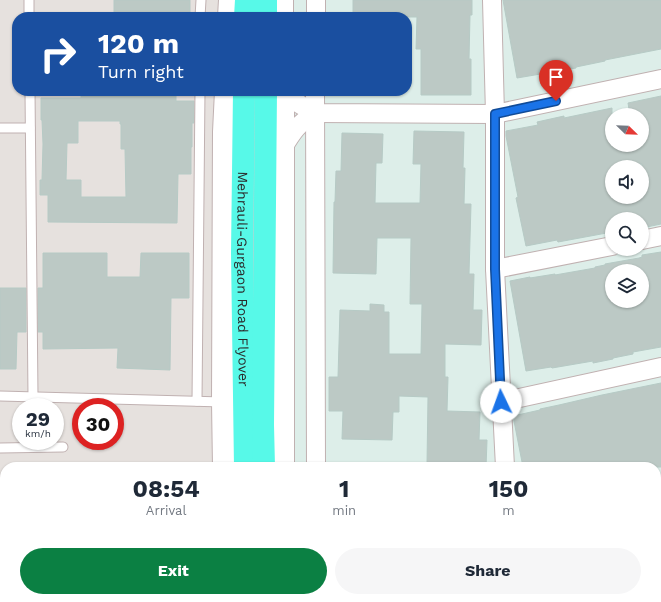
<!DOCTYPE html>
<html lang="en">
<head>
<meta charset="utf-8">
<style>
	:root { --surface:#fff; --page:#f6f6f7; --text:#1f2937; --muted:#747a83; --accent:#0b8043 }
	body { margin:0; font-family:"Work Sans",sans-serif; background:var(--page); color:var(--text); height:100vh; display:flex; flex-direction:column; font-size:15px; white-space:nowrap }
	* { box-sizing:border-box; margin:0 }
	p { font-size:13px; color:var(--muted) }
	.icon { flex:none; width:22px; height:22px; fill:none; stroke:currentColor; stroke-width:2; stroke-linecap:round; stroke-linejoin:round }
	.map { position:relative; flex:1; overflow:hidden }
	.sheet { position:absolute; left:0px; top:462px; width:661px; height:140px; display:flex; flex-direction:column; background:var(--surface); border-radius:16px 16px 0 0; box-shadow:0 1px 3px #0004 }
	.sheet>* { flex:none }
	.banner { position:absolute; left:12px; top:12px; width:400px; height:84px; border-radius:16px; box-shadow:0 1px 3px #0004; background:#1a4fa0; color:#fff; overflow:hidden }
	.needle { width:26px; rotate:113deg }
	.buttons { position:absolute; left:605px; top:108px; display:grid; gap:8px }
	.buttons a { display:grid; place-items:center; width:44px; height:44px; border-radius:50%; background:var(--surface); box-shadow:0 1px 3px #0004; font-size:20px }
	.speed { position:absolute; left:12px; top:398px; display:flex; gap:8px; font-size:20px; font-weight:700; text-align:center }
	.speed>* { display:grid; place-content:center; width:52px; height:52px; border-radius:50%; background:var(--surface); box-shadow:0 1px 3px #0004; line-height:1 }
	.speed small { font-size:10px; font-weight:400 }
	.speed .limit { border:6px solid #d22; background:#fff; color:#111 }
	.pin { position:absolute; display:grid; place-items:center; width:34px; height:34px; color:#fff; margin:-41px -17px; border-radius:50% 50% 50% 0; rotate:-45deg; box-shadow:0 0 4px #0007 }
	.pin .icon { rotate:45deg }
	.me { position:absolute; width:44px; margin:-22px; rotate:357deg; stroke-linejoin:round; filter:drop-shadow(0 0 3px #0008) }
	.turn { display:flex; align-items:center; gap:14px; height:84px; padding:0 20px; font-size:18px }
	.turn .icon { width:52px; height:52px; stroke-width:2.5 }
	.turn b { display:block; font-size:28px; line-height:34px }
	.eta { display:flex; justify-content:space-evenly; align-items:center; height:68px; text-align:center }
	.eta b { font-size:24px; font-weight:700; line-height:28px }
	.action { display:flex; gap:8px; margin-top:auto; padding:8px 20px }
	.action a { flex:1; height:46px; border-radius:24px; background:var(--accent); color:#fff; font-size:16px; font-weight:700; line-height:46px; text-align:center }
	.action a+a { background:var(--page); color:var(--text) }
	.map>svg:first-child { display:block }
	.industrial { fill:#e6e1de; fill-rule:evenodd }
	.building { fill:#bcc9c5; stroke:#b6cac5; fill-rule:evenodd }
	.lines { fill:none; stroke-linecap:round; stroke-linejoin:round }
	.service-casing { stroke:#c0b1b1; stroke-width:11 }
	.minor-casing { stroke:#c0b1b1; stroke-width:20 }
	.tertiary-casing { stroke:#c0b1b1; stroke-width:24 }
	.primary-casing { stroke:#ccc; stroke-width:24 }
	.service { stroke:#fff; stroke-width:9 }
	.minor { stroke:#fff; stroke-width:18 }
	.tertiary { stroke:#fff; stroke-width:22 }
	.primary { stroke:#57f9e8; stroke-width:22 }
	.route-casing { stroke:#114b97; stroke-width:10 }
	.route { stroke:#1a73e8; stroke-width:7 }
	.labels { text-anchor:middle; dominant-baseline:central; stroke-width:3; stroke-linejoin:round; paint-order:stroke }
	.street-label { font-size:14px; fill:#2b2b2b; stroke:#fff }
</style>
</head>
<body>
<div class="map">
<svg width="661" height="602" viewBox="0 0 661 602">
	<rect width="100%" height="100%" fill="#ddeee9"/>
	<path class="industrial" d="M0 0H257V17H17V91H256L254 467H5V484H0ZM21 407H55V441H21ZM81 407H115V441H81Z"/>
	<g class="building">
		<rect x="114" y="0" width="76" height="17"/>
		<polygon points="353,0 472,0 472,15 470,15 469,59 471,59 471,95 421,95 421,49 416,49 417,17 353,17"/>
		<polygon points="503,0 661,0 661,49 605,60 605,61 576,67 576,68 517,78"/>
		<path d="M81 91H176V101H194V123H192V147H191V174H178L177 223 48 222V195H40V180H42L43 144 42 120H41V98H81ZM78 121H120V124H121V149H125L126 197H81V180H66L67 143H78Z"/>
		<path d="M661 96V224L642 228V219H612V232L558 242 557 240 526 246 516 198 518 197 506 136V131L538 125 537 122 564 116V118L612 108V145H642V115H630L628 103ZM642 164V197H612V167H625Z"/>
		<polygon points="414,131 464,132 463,168 465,168 464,204 471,204 469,274 474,274 473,310 482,310 481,345 445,344 445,377 448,377 447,411 480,412 479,440 487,440 486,467 428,467 428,464 427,464 428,397 399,396 399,412 393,412 392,440 342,439 343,411 329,411 329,377 338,377 340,310 370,311 370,304 384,305 384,312 389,312 389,354 421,354 422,304 410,304 411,238 377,238 376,274 333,273 334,202 335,202 336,171 341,171 342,133 383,134 382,163 376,163 375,203 420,203 421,164 413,164"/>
		<path d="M661 252V347L633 352V354L613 358V359L593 363V361L552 368 551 367 526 371 510 281 530 277V278L555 274V275L595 268V267L605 265V264L639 258 642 257V255ZM612 271H642V301H612Z"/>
		<polygon points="43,253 107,253 107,277 140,277 141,253 189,253 189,298 171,298 170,370 117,368 118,348 43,349 43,332 38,332 38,288 43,288"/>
		<polygon points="0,288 26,288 26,332 17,332 16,369 0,369"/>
		<polygon points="661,383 661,467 523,467 513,416 540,410 540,409 559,405 602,395"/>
	</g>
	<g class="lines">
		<defs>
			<g id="service">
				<polyline points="29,0 29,17"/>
				<polyline points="200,17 201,0"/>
				<polyline points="30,91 33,396"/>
				<polyline points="0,128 30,128"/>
				<polyline points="0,396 223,402"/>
				<polyline points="197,401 200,91"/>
				<polyline points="0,448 63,447"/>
				<polyline points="0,541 5,542"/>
			</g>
			<g id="minor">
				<polyline points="492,0 495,114 495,269 505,467"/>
				<polyline points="316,17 316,0"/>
				<path d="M287 91C293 102 304 107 315 113L495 114 661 79"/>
				<polyline points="315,91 316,467"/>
				<path d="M283 148C293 131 298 124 315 113"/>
				<polyline points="642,240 661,236"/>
				<polyline points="495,269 612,246"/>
				<polyline points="501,402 661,367"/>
				<polyline points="656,498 661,497"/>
				<polyline points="316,597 316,602"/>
				<polyline points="509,597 509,602"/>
			</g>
			<g id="tertiary">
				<polyline points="282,0 282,17"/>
				<polyline points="229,17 230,0"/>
				<polyline points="224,467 223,402 224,132 226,91"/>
				<polyline points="283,467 283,91"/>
				<polyline points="227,597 227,602"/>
				<polyline points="284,597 284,602"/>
			</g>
			<g id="primary">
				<polyline points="245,17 246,0"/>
				<polyline points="266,17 266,0"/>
				<path id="s1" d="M244 91 242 253 245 467"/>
				<polyline points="264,467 263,425 266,91"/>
				<polyline points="247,597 247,602"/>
				<polyline points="266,597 266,602"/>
			</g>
		</defs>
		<use href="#service" class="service-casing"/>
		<use href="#minor" class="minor-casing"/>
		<use href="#tertiary" class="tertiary-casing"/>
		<use href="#primary" class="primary-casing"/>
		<use href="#service" class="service"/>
		<use href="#minor" class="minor"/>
		<use href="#tertiary" class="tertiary"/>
		<use href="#primary" class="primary"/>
	</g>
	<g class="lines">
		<defs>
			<polyline id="route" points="501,402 495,269 495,114 556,101"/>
		</defs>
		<use href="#route" class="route-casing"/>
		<use href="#route" class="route"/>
	</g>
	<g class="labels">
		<g class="street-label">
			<text stroke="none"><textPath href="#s1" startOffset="188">Mehrauli-Gurgaon Road Flyover</textPath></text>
		</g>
	</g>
</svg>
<div class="buttons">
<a><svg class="needle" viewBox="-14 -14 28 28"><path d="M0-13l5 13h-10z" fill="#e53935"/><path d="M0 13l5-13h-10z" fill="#747a83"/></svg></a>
<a><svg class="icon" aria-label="sound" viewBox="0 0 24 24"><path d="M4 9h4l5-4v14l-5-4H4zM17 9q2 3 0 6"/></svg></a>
<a><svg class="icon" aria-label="search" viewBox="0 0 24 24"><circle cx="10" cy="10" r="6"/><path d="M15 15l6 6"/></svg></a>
<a><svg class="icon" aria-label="layers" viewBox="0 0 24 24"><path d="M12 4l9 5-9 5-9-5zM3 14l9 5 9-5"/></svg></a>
</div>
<div class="speed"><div>29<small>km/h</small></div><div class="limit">30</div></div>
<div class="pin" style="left:556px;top:101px;background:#d93025"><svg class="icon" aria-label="arrive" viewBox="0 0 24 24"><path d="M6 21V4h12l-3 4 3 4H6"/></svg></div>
<svg class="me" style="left:501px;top:402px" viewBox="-20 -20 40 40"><circle r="19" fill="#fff"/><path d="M0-13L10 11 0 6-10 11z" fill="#1a73e8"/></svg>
<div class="banner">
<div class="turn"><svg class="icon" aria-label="right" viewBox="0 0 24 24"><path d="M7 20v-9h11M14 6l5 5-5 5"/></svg><div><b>120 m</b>Turn right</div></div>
</div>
<section class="sheet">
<div class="eta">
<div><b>08:54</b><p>Arrival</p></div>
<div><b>1</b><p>min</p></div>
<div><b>150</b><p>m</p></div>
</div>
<div class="action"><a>Exit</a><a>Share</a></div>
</section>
</div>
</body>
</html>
